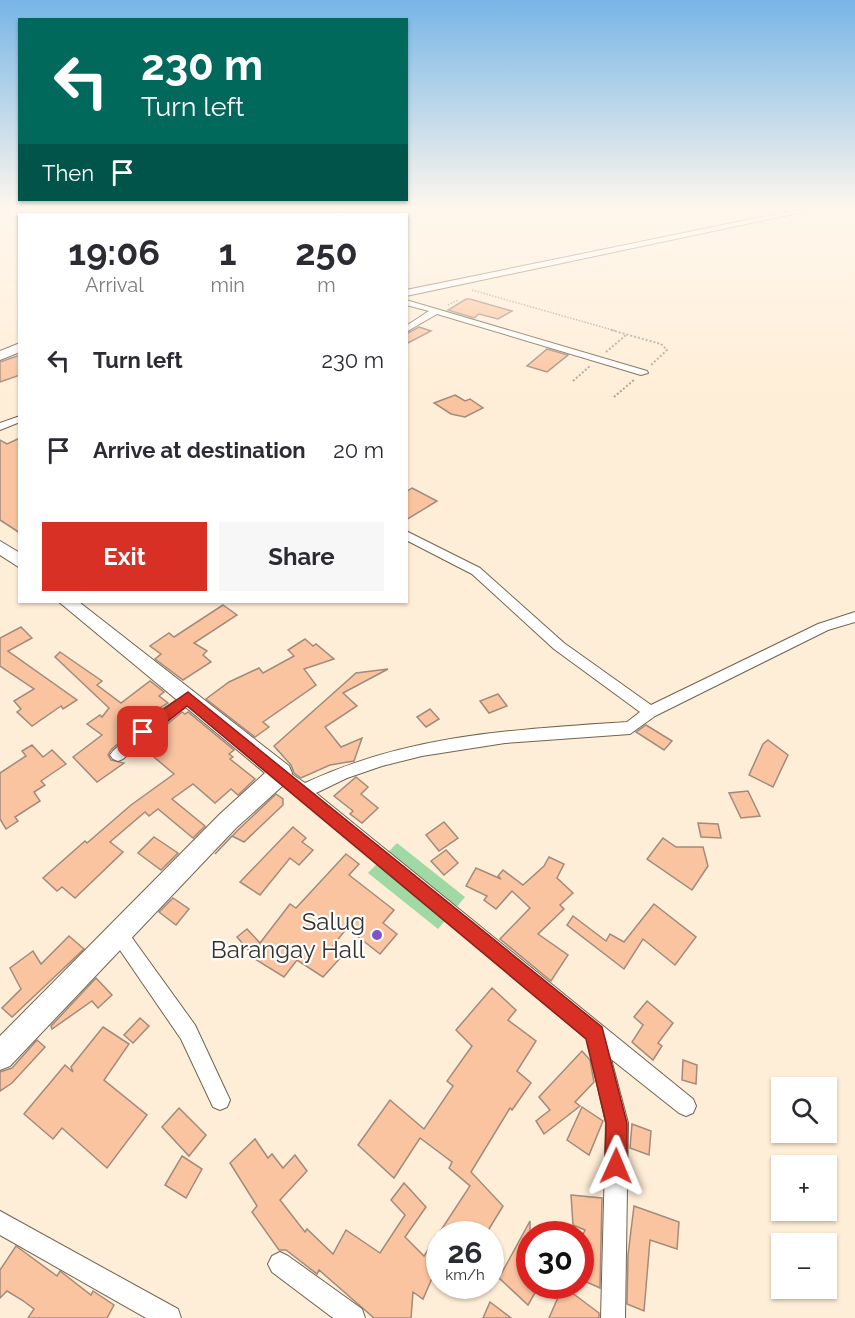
<!DOCTYPE html>
<html lang="en">
<head>
<meta charset="utf-8">
<style>
	:root { --surface:#fff; --page:#f7f7f7; --text:#2b2b33; --muted:#7c7c81; --accent:#d93025 }
	body { margin:0; font-family:Raleway,sans-serif; background:var(--page); color:var(--text); height:100vh; display:flex; flex-direction:column; font-size:22px; white-space:nowrap }
	* { box-sizing:border-box; margin:0 }
	p { font-size:20px; color:var(--muted) }
	.icon { flex:none; width:33px; height:33px; fill:none; stroke:currentColor; stroke-width:2; stroke-linecap:round; stroke-linejoin:round }
	.map { position:relative; flex:1; overflow:hidden }
	.drawer { position:absolute; left:18px; top:213px; width:390px; height:390px; display:flex; flex-direction:column; background:var(--surface); border-radius:0px; box-shadow:0 2px 4px #0004 }
	.drawer>* { flex:none }
	.guide { position:absolute; left:18px; top:18px; width:390px; height:183px; border-radius:0px; box-shadow:0 2px 4px #0004; background:#00695c; color:#fff; overflow:hidden }
	.controls { position:absolute; left:771px; top:1077px; display:grid; gap:12px }
	.controls a { display:grid; place-items:center; width:66px; height:66px; border-radius:0px; background:var(--surface); box-shadow:0 2px 4px #0004; font-size:30px }
	.speed { position:absolute; left:426px; top:1221px; display:flex; gap:12px; font-size:30px; font-weight:700; text-align:center }
	.speed>* { display:grid; place-content:center; width:78px; height:78px; border-radius:50%; background:var(--surface); box-shadow:0 2px 4px #0004; line-height:1 }
	.speed small { font-size:15px; font-weight:400 }
	.speed .limit { border:9px solid #d22; background:#fff; color:#111 }
	.pin { position:absolute; display:grid; place-items:center; width:51px; height:51px; color:#fff; margin:-26px; border-radius:12px; box-shadow:0 3px 9px #0006 }
	.me { position:absolute; width:66px; margin:-33px; rotate:1deg; stroke-linejoin:round; filter:drop-shadow(0 0 4px #0008) }
	.turn { display:flex; align-items:center; gap:21px; height:126px; padding:0 24px; font-size:27px }
	.turn .icon { width:78px; height:78px; stroke-width:2.5 }
	.turn b { display:block; font-size:42px; line-height:51px }
	.then { display:flex; align-items:center; height:57px; padding:0 24px; background:#0003; gap:12px; font-size:22px }
	.eta { display:flex; justify-content:space-evenly; align-items:center; height:102px; text-align:center }
	.eta b { font-size:36px; font-weight:700; line-height:42px }
	.action { display:flex; gap:12px; margin-top:auto; padding:12px 24px }
	.action a { flex:1; height:69px; border-radius:0px; background:var(--accent); color:#fff; font-size:24px; font-weight:700; line-height:69px; text-align:center }
	.action a+a { background:var(--page); color:var(--text) }
	ul { padding:0; list-style:none }
	li { display:flex; align-items:center; gap:18px; height:90px; padding:0 24px }
	li div { flex:1 }
	li b { display:block; font-size:22px }
	li em { font-style:normal }
	.map>svg:first-child { display:block }
	.green { fill:#a0d9a4 }
	.building { fill:#fbc4a0; stroke:#a28b7c; stroke-width:1.5 }
	.lines { fill:none; stroke-linecap:round; stroke-linejoin:round }
	.lane-casing { stroke:#72644f; stroke-width:5 }
	.street-casing { stroke:#72644f; stroke-width:2 }
	.secondary-casing { stroke:#72644f; stroke-width:2 }
	.path-far1 { stroke:#afa291; stroke-width:1.5; stroke-dasharray:1.5 1.5; stroke-linecap:butt }
	.path { stroke:#afa291; stroke-width:2; stroke-dasharray:2 2; stroke-linecap:butt }
	.lane { stroke:#fff; stroke-width:4 }
	.street { fill:#fff; fill-rule:evenodd }
	.secondary { fill:#fff; fill-rule:evenodd }
	.route { fill:#d93025; stroke:#8d1f18; stroke-width:1.5 }
	.poi-dot { fill:#7e54ce; stroke:#fefefe; stroke-width:2 }
	.labels { text-anchor:middle; dominant-baseline:central; stroke-width:4.5; stroke-linejoin:round; paint-order:stroke }
	.near-poi-label { font-size:24px; fill:#383128; stroke:#fefefe; text-anchor:end }
</style>
</head>
<body>
<div class="map">
<svg width="855" height="1318" viewBox="0 0 855 1318">
	<rect width="100%" height="100%" fill="#ffeed7"/>
	<polygon class="green" points="397,843 465,897 438,929 368,873"/>
	<g class="building">
		<polygon points="466,299 470,299 512,311 498,319 479,314 474,318 448,310"/>
		<polygon points="419,327 431,331 406,344 406,334"/>
		<polygon points="547,349 568,355 547,372 527,366"/>
		<polygon points="20,355 20,375 0,382 0,362"/>
		<polygon points="455,395 465,401 470,399 483,408 465,417 451,414 434,403"/>
		<polygon points="20,438 20,533 0,520 0,440 7,444"/>
		<polygon points="412,488 437,501 406,520 406,492"/>
		<polygon points="223,605 237,615 194,643 207,651 203,655 211,662 183,680 155,659 161,654 150,646 169,633 174,637"/>
		<polygon points="21,627 32,638 8,651 77,700 63,709 61,706 32,726 17,712 21,709 14,701 34,689 0,666 0,638"/>
		<polygon points="305,639 313,646 316,644 334,659 304,669 316,685 263,722 269,727 255,737 206,699 229,682 259,668 263,673 294,656 288,650"/>
		<polygon points="60,652 102,681 97,685 121,703 150,681 164,692 159,696 168,703 148,715 111,750 108,755 111,760 124,763 97,782 73,757 102,735 87,724 100,715 102,717 109,708 55,657"/>
		<polygon points="388,669 343,693 357,706 325,727 341,747 362,738 354,761 330,765 301,778 294,773 291,765 274,746 356,673"/>
		<polygon points="498,694 507,706 489,713 480,701"/>
		<polygon points="430,709 439,719 426,727 417,717"/>
		<polygon points="182,712 185,714 188,712 234,750 229,754 233,757 230,759 255,779 238,795 231,789 215,803 193,784 172,799 205,826 193,838 158,809 149,816 145,812 110,842 123,852 75,898 62,887 57,891 43,878 85,841 87,843 131,805 174,774 141,746"/>
		<polygon points="646,725 672,741 664,750 636,732"/>
		<polygon points="768,740 788,755 773,787 749,775 763,744"/>
		<polygon points="32,745 43,757 52,750 66,764 41,781 45,785 34,792 40,801 15,817 18,821 6,829 0,819 0,773 26,756 22,751"/>
		<polygon points="356,777 368,787 361,794 378,808 362,823 350,814 353,811 334,796"/>
		<polygon points="748,791 760,816 741,818 729,793"/>
		<polygon points="276,794 283,799 283,805 244,842 232,836 215,854 238,830"/>
		<polygon points="444,822 458,838 439,851 426,835"/>
		<polygon points="698,823 718,824 721,838 701,837"/>
		<polygon points="293,827 306,838 302,842 313,850 299,865 290,858 260,895 240,882"/>
		<polygon points="154,837 178,853 161,870 138,853"/>
		<polygon points="663,838 676,847 703,847 708,866 692,890 647,859"/>
		<polygon points="446,850 458,863 444,875 431,861"/>
		<polygon points="346,854 359,864 349,875 394,910 383,923 397,934 380,954 347,928 331,948 342,956 323,977 297,960 284,977 250,956 252,954 237,937 247,929 260,943 290,904 296,908"/>
		<polygon points="549,857 564,864 557,878 573,893 560,905 564,909 538,934 568,955 551,981 500,939 530,908 512,891 496,909 484,900 487,896 466,886 476,868 501,879 498,876 503,870 523,885 544,866"/>
		<polygon points="173,898 189,909 176,925 159,912"/>
		<polygon points="654,904 696,937 675,965 643,939 624,969 567,925 573,916 606,941 610,934 624,942"/>
		<polygon points="69,936 84,949 12,1017 2,1008 21,989 10,968 33,951 41,964"/>
		<polygon points="96,978 112,995 98,1008 92,1001 52,1029 51,1026"/>
		<polygon points="492,988 516,1010 508,1020 536,1041 517,1071 531,1083 512,1110 510,1108 471,1172 503,1206 486,1234 440,1234 440,1260 423,1299 413,1292 411,1318 374,1318 319,1270 317,1274 286,1250 279,1250 252,1212 257,1206 230,1163 255,1139 268,1158 272,1154 283,1168 295,1155 307,1171 280,1200 305,1232 307,1229 333,1254 346,1230 380,1253 405,1215 391,1200 404,1183 426,1207 405,1237 424,1256 470,1186 449,1168 452,1162 420,1138 394,1178 358,1145 390,1100 424,1129 453,1086 447,1081 472,1046 456,1030"/>
		<polygon points="647,1001 673,1023 658,1043 662,1046 653,1060 632,1042 643,1025 634,1017"/>
		<polygon points="140,1018 149,1026 133,1043 124,1035"/>
		<polygon points="103,1027 129,1044 104,1080 147,1115 107,1168 62,1128 53,1139 24,1114 65,1065 73,1072 71,1067"/>
		<polygon points="37,1040 45,1047 12,1083 0,1091 0,1072 12,1068"/>
		<polygon points="582,1051 590,1060 594,1082 575,1102 580,1106 544,1134 536,1121 550,1110 539,1097"/>
		<polygon points="683,1060 697,1065 696,1084 682,1080"/>
		<polygon points="582,1107 603,1121 589,1155 567,1140"/>
		<polygon points="179,1108 206,1135 189,1156 162,1127"/>
		<polygon points="632,1124 651,1131 649,1155 630,1148"/>
		<polygon points="182,1156 202,1169 186,1198 165,1185"/>
		<polygon points="571,1195 602,1198 600,1288 580,1279 580,1241 585,1230 573,1225"/>
		<polygon points="634,1206 679,1222 677,1249 650,1240 644,1311 627,1304 628,1255"/>
		<polygon points="530,1221 530,1286 539,1286 528,1305 499,1278"/>
		<polygon points="16,1246 57,1276 60,1271 91,1295 93,1291 114,1305 107,1318 28,1318 34,1309 22,1300 7,1291 0,1298 0,1270"/>
		<polygon points="563,1286 599,1313 599,1318 549,1318"/>
		<polygon points="490,1302 511,1318 483,1318"/>
	</g>
	<g class="lines">
		<defs>
			<g id="lane">
				<polyline points="0,212 20,215"/>
				<polyline points="124,214 130,213"/>
			</g>
			<g id="street">
				<polygon points="406,300 647,371 648,373 641,375 437,314 406,332 406,326 429,311 406,305"/>
				<polygon points="20,416 20,422 0,430 0,423"/>
				<path d="M406 531 480 568 564 643 651 705 818 624 855 612V622L828 630 655 716 630 734 505 743 422 756 382 766 347 778 316 793 693 1099 696 1106 693 1113 686 1116 679 1113 611 1059 628 1123 625 1318H601L606 1123 587 1039 276 778 273 773 276 768 281 767 305 783C410 734 513 730 627 722L640 712 554 649 472 574 406 540Z"/>
				<polygon points="188,693 193,694 195,698 193,702 160,725 123,759 118,761 113,759 110,755 113,751 150,717"/>
				<polygon points="119,925 125,928 195,1025 230,1100 227,1107 220,1110 213,1107 181,1039 113,940 110,934 113,928"/>
				<polygon points="0,1211 178,1309 181,1318 146,1318 0,1235"/>
				<polygon points="280,1252 288,1256 362,1309 365,1318 333,1318 272,1272 268,1264 272,1256"/>
			</g>
			<g id="secondary">
				<polygon points="791,211 808,211 406,296 406,290"/>
				<polygon points="20,343 20,352 0,360 0,351"/>
				<polygon points="0,541 20,553 20,568 0,555"/>
				<polygon points="59,602 79,602 289,766 292,773 289,780 236,828 10,1066 0,1070 0,1036 220,814 265,773"/>
			</g>
		</defs>
		<use href="#lane" class="lane-casing"/>
		<use href="#street" class="street-casing"/>
		<use href="#secondary" class="secondary-casing"/>
		<g class="path-far1">
			<polyline points="328,214 349,211"/>
			<polyline points="472,290 616,331"/>
			<polyline points="448,305 458,300"/>
		</g>
		<g class="path">
			<polyline points="611,330 661,344 667,350 651,365"/>
			<polyline points="606,352 626,335"/>
			<polyline points="573,381 590,366"/>
			<polyline points="614,397 635,379"/>
		</g>
		<use href="#lane" class="lane"/>
		<use href="#street" class="street"/>
		<use href="#secondary" class="secondary"/>
	</g>
	<linearGradient id="sky" x2="0" y2="1"><stop stop-color="#77b6e7"/><stop offset="0.53" stop-color="#fff7ed"/><stop offset="1" stop-color="#fff7ed" stop-opacity="0"/></linearGradient>
	<rect width="855" height="395" fill="url(#sky)"/>
	<polygon class="route" points="188,692 602,1027 627,1123 627,1166 624,1174 616,1177 608,1174 605,1166 606,1123 586,1039 187,706 148,737 137,737 135,732 137,728"/>
	<circle class="poi-dot" cx="377" cy="935" r="6"/>
	<g class="labels">
		<g class="near-poi-label">
			<text x="365" y="921">Salug<tspan x="365" dy="28">Barangay Hall</tspan></text>
		</g>
	</g>
</svg>
<div class="controls">
<a><svg class="icon" aria-label="search" viewBox="0 0 24 24"><circle cx="10" cy="10" r="6"/><path d="M15 15l6 6"/></svg></a>
<a>+</a>
<a>−</a>
</div>
<div class="speed"><div>26<small>km/h</small></div><div class="limit">30</div></div>
<div class="pin" style="left:143px;top:732px;background:#d93025"><svg class="icon" aria-label="arrive" viewBox="0 0 24 24"><path d="M6 21V4h12l-3 4 3 4H6"/></svg></div>
<svg class="me" style="left:616px;top:1166px" viewBox="-20 -20 40 40"><path d="M0-17L14 15 0 8-14 15z" fill="#d93025" stroke="#fff" stroke-width="4"/></svg>
<div class="guide">
<div class="turn"><svg class="icon" aria-label="left" viewBox="0 0 24 24"><path d="M17 20v-9H6M10 6l-5 5 5 5"/></svg><div><b>230 m</b>Turn left</div></div>
<div class="then">Then<svg class="icon" aria-label="arrive" viewBox="0 0 24 24"><path d="M6 21V4h12l-3 4 3 4H6"/></svg></div>
</div>
<section class="drawer">
<div class="eta">
<div><b>19:06</b><p>Arrival</p></div>
<div><b>1</b><p>min</p></div>
<div><b>250</b><p>m</p></div>
</div>
<ul>
<li><svg class="icon" aria-label="left" viewBox="0 0 24 24"><path d="M17 20v-9H6M10 6l-5 5 5 5"/></svg><div><b>Turn left</b></div><em>230 m</em></li>
<li><svg class="icon" aria-label="arrive" viewBox="0 0 24 24"><path d="M6 21V4h12l-3 4 3 4H6"/></svg><div><b>Arrive at destination</b></div><em>20 m</em></li>
</ul>
<div class="action"><a>Exit</a><a>Share</a></div>
</section>
</div>
</body>
</html>
